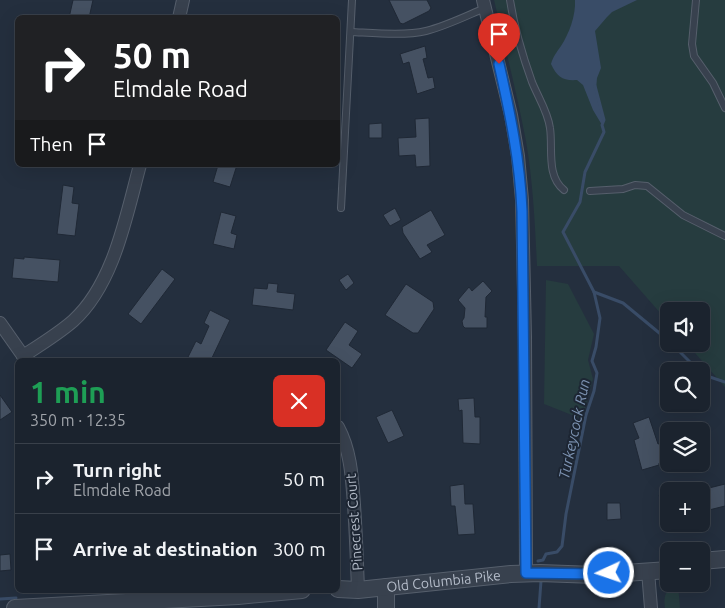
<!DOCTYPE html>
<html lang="en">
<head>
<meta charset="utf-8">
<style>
	:root { --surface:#1b232e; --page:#242b36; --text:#f1f3f6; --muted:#a0a4aa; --line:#39404a }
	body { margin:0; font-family:Ubuntu,sans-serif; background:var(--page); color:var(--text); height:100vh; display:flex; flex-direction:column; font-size:19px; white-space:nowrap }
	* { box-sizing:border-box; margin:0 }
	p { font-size:16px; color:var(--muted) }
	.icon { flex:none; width:28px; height:28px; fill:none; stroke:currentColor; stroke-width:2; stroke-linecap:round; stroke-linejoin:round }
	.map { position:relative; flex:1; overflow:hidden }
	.panel { position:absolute; left:15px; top:358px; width:325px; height:235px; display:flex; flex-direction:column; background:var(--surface); border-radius:8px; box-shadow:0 5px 20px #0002,0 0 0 1px var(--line) }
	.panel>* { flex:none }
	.banner { position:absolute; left:15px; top:15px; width:325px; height:152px; border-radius:8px; box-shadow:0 5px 20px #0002,0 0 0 1px var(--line); background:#202124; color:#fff; overflow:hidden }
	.buttons { position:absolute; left:660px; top:302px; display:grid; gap:10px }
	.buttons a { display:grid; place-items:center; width:50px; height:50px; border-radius:8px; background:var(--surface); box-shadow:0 5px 20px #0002,0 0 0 1px var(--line); font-size:25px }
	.pin { position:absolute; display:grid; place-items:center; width:42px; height:42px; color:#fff; margin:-51px -21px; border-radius:50% 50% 50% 0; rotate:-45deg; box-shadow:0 0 5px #0007 }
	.pin .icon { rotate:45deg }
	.me { position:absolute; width:55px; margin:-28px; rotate:267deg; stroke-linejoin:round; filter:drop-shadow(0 0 4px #0008) }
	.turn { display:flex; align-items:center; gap:18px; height:105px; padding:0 15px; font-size:22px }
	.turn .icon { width:65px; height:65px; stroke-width:2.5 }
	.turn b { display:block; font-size:35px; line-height:42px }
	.then { display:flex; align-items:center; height:48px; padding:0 15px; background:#0003; gap:10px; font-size:19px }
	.round { display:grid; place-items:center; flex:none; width:52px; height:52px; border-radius:8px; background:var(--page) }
	.summary { display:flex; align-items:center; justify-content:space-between; height:85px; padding:0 15px }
	h1 { font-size:30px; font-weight:700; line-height:38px; color:#1e9e55 }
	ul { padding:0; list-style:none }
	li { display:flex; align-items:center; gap:15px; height:70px; padding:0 15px; border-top:1px solid var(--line) }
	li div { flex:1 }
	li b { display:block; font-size:19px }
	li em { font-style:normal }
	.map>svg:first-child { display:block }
	.green { fill:#263c3f }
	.water { fill:#394c67 }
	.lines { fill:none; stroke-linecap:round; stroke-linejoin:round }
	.stream { stroke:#394c67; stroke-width:3 }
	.building { fill:#455162; stroke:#1f2835 }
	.service-casing { stroke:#565f6c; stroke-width:8 }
	.minor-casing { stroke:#565f6c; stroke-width:14 }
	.tertiary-casing { stroke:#565f6c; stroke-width:18 }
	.service { stroke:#38414e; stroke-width:6 }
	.minor { stroke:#38414e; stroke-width:12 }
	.tertiary { stroke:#38414e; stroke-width:16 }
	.route-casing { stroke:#114b97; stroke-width:12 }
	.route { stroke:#1a73e8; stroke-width:9 }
	.labels { text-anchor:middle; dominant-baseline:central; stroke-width:4; stroke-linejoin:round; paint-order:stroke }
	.street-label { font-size:14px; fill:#b4bcc9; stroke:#1d2633 }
	.water-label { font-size:15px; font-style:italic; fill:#7c92b1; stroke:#1d2633 }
</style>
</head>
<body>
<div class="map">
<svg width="725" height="608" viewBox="0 0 725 608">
	<rect width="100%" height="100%" fill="#242f3e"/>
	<g class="green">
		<path d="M494 0H725V387L687 344H701V311H669V323L619 266H537C535 224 533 182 526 141 517 94 505 47 494 0Z"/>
		<polygon points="546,280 568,284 594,334 588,360 593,379 582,419 544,404"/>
		<path d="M678 584 680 608H665C663 595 666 589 678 584Z"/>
	</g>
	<path class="water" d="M575 0H637L612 12 607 17 595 31 601 68 597 78 596 90 604 120 602 125 593 110 583 85 577 80C563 81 557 77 551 64 553 57 556 53 561 46 569 34 576 15 575 0Z"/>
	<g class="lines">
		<g class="stream">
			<polyline points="594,292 623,303 669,341"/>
			<polyline points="672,344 699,371"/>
			<polyline points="701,374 725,382"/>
			<polyline points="538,561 543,560 546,554 557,552 562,546 566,514 586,415 594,391 597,373 592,361 596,347 600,318 594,292 563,232 580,202 585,172 604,132 602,125 604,120 595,86"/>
			<polyline points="0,599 16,598"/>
			<polyline points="539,608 541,581"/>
		</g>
	</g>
	<g class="building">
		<polygon points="73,0 93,0 89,18 69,18"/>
		<polygon points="389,0 427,0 431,8 429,11 403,24 400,23"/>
		<polygon points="425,46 427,58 423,59 428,78 433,77 435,88 417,94 409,62 403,64 400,54"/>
		<polygon points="429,118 430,166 416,167 415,155 399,156 398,138 416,137 415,119"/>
		<polygon points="382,123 382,138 369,138 369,124"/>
		<polygon points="218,165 237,165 230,187 213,182"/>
		<polygon points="63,185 74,187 72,203 79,204 75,236 57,234"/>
		<polygon points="395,208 401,220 390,226 383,215"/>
		<polygon points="431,210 445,235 427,245 432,252 420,259 403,233 402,227"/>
		<polygon points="221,212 236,216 231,233 237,235 234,249 213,244"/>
		<polygon points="24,257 60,260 58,282 12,278 14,258 24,259"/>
		<polygon points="162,269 175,279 141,324 128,314"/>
		<polygon points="348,274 354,283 346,290 339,280"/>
		<polygon points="483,281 492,291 486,297 485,317 487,317 487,328 465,328 463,326 462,321 464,318 465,308 458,300 469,287 472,291"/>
		<polygon points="268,283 278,284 277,292 295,294 293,310 252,305 254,288 267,289"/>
		<polygon points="406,284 433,302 434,309 418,333 413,333 385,315"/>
		<polygon points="210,310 230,320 211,360 194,360 188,357 196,341 201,344 209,326 204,323"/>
		<polygon points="345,322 358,331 349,345 362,354 352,368 326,350"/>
		<polygon points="0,395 12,412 0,420"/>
		<polygon points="474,398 475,417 480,417 480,444 463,443 462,410 459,411 458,399"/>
		<polygon points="392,410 404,436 388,443 376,417"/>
		<polygon points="649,417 658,444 667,442 669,447 669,460 659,463 659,465 642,470 634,440 639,438 633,423"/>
		<polygon points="464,484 465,504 473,504 475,534 458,535 455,506 451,506 450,486"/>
		<polygon points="725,484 725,506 705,511 704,508 701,509 701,490"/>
		<polygon points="669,492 669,520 666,521 659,495"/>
		<polygon points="607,503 620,503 621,519 607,520"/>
		<polygon points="10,554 11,570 0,571 0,555"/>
	</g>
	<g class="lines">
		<defs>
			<g id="service">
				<path d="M510 0C514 26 523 57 532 82 538 97 548 112 550 128 553 148 546 176 564 190"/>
				<polyline points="696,0 692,44 694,56 713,83 725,108"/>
				<path d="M351 32C373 33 405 36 426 31 446 26 466 16 485 8"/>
				<polyline points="590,191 623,189 635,185 647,186 683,215 725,236"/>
				<polyline points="341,208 352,0"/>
			</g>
			<g id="minor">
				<polyline points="483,0 511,115 518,156 522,200 525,337 526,573"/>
				<polyline points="179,18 183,0"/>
				<polyline points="0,323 26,360"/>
				<path d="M23 356C40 345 58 334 73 321 114 284 126 216 140 165"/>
				<path d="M338 427C351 451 352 478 354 505 356 534 357 562 358 590"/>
				<polyline points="648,571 651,608"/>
			</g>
			<g id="tertiary">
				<polyline points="701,561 725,559"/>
				<polyline points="386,587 386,608"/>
				<path id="s1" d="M338 589 358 590 511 574 540 573 595 575 669 570"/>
				<polyline points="15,608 238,596 302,590"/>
			</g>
		</defs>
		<use href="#service" class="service-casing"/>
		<use href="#minor" class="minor-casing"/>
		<use href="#tertiary" class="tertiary-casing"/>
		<use href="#service" class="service"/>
		<use href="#minor" class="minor"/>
		<use href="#tertiary" class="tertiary"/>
	</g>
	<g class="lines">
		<defs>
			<path id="route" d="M499 64C510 113 520 161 522 211L526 573 595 574 609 573"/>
		</defs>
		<use href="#route" class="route-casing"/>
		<use href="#route" class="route"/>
	</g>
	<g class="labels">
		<g class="street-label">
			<text transform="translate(354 522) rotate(-94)">Pinecrest Court</text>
			<text stroke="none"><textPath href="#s1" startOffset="106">Old Columbia Pike</textPath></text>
		</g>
		<g class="water-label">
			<text transform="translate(574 429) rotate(-78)">Turkeycock Run</text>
		</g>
	</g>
</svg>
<div class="buttons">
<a><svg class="icon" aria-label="sound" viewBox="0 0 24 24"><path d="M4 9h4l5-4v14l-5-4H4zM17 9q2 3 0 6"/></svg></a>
<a><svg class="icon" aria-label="search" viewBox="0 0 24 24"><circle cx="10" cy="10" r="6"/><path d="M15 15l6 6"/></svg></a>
<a><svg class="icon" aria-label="layers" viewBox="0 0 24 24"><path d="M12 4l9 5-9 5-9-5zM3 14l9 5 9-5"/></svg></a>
<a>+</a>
<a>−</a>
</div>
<div class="pin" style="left:499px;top:64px;background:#d93025"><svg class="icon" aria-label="arrive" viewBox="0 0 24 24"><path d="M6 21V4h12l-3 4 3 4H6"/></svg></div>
<svg class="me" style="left:609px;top:573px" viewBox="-20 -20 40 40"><circle r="17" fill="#1a73e8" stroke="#fff" stroke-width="3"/><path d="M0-11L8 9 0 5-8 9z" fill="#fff"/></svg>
<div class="banner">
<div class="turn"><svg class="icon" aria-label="right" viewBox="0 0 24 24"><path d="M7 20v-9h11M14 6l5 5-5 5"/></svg><div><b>50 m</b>Elmdale Road</div></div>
<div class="then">Then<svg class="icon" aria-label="arrive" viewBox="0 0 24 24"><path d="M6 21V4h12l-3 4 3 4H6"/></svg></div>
</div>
<section class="panel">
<div class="summary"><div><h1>1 min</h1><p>350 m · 12:35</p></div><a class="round" style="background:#d93025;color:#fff"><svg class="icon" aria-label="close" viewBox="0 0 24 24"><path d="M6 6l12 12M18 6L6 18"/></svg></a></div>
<ul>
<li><svg class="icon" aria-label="right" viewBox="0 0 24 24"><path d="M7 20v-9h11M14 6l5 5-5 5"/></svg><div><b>Turn right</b><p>Elmdale Road</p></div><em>50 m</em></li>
<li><svg class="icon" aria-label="arrive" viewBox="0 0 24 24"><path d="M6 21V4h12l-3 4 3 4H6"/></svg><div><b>Arrive at destination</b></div><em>300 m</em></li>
</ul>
</section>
</div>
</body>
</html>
